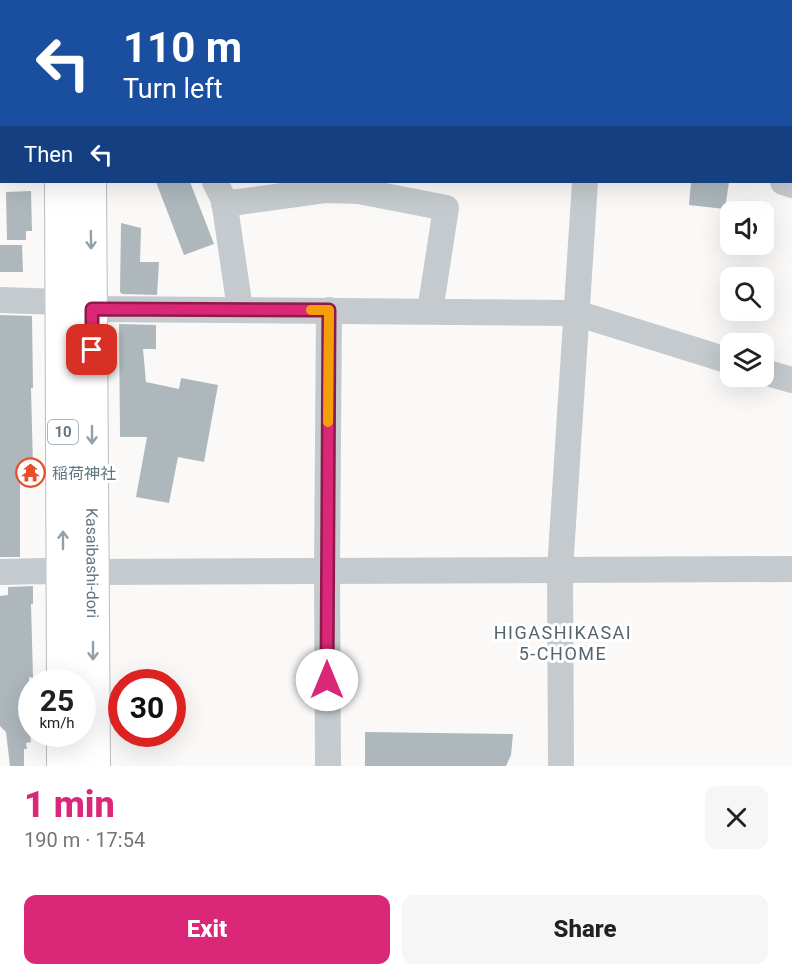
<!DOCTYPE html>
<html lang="en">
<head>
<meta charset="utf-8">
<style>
	:root { --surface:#fff; --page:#f6f6f6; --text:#202124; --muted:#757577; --accent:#db2777 }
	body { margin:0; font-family:Roboto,"Noto Sans JP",sans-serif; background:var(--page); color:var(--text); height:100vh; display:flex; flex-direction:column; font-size:22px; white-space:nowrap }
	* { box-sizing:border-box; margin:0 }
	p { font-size:20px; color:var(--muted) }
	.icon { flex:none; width:33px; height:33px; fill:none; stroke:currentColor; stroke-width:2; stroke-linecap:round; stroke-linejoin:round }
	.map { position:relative; height:766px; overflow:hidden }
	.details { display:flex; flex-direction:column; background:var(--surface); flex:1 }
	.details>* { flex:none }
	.hud { position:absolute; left:0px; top:0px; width:792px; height:183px; box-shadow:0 6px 24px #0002; background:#1a4fa0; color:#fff; overflow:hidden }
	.buttons { position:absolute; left:720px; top:201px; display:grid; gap:12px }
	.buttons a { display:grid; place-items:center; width:54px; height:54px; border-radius:12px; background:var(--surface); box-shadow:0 6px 24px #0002; font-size:30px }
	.speed { position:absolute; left:18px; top:669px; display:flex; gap:12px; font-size:30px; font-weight:700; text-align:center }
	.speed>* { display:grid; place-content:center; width:78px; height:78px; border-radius:50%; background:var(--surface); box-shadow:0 6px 24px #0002; line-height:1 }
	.speed small { font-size:15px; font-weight:400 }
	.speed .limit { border:9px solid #d22; background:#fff; color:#111 }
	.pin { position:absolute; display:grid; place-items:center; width:51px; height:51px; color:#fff; margin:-26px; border-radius:12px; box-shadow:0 3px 9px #0006 }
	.me { position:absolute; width:66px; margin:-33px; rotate:0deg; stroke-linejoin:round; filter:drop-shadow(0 0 4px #0008) }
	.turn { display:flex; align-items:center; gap:21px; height:126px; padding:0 24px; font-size:27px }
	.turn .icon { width:78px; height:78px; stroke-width:2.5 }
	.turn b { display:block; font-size:42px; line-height:51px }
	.then { display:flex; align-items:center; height:57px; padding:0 24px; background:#0003; gap:12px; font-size:22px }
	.round { display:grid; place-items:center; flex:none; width:63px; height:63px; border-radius:12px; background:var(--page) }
	.head { display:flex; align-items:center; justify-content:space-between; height:102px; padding:0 24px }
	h1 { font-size:36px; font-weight:800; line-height:45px; color:var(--accent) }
	.cta { display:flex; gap:12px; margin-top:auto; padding:12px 24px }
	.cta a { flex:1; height:69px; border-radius:12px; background:var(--accent); color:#fff; font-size:24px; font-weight:800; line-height:69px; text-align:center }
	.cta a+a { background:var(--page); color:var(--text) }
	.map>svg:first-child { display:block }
	.building { fill:#adb7bc }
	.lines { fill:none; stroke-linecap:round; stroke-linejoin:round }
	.major-casing { stroke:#b8bdc0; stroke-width:34 }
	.minor { stroke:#c4cacd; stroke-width:26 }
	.major { stroke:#fff; stroke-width:32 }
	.oneway { stroke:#92a0a8 }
	.route-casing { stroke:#8e194d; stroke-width:15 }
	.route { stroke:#db2777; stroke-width:10 }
	.slow { stroke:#f59e0b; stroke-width:10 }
	.labels { text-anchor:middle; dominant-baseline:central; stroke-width:6; stroke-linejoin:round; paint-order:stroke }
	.shield { fill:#fff; stroke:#92a0a8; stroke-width:1.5 }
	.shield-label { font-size:15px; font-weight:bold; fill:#637783 }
	.poi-label { font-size:16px; fill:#637783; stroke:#fff; text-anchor:start }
	.street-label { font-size:16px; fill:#637783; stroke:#fff }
	.neighbourhood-label { font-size:18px; letter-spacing:1.5px; fill:#56646e; stroke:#fff }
</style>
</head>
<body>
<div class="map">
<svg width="792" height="766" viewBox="0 0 792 766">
	<rect width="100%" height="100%" fill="#faf9f7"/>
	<g class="building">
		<polygon points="156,182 190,182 214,244 184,255"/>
		<polygon points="691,182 729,182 725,209 689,205"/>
		<polygon points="31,191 32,231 26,231 26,240 7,240 6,192"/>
		<polygon points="121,223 141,228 140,262 159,262 157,295 122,294 120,292"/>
		<polygon points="0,245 22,245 23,272 0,272"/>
		<polygon points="0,315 32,316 33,388 31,388 33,467 20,467 20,557 0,557"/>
		<polygon points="119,324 156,325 156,349 143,349 146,382 179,389 181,378 218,385 204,462 178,457 169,503 136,497 147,437 120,437"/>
		<polygon points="33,586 33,604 31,604 33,678 29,677 32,718 28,719 31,742 26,743 27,749 24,749 24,766 10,766 6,732 0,726 0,596 8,595 8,587"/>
		<polygon points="365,732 513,734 511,755 506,766 365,766"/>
	</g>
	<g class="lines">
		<defs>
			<g id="major">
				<polyline points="59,0 59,2"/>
				<polyline points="89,2 89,0"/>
				<polyline points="61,182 63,682"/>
				<path id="s1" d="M90 182 94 766"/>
				<polyline points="63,734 63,766"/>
			</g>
		</defs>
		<use href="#major" class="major-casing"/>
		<g class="minor">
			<polyline points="262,0 266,2"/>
			<polyline points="409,0 409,2"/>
			<polyline points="184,2 184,0"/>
			<polyline points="603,2 603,0"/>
			<polyline points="0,134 2,134"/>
			<polyline points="215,182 224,200 240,309"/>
			<polyline points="783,182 792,185"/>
			<polyline points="224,204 325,190 359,191 446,208 430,311"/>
			<polyline points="0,300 62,302"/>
			<polyline points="92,309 576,313 730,361"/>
			<polyline points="764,372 792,380"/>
			<polyline points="0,572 43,571 63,573"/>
			<polyline points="92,572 792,569"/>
			<polyline points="328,766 327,571 329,310"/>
			<polyline points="561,766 560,570 585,182"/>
		</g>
		<use href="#major" class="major"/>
	</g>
	<defs><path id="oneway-shaft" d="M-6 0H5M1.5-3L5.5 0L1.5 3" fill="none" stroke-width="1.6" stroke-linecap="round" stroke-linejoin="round" transform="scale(1.5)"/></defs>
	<g class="oneway">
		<use href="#oneway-shaft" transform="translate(91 240) rotate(89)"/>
		<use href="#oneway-shaft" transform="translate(92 435) rotate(90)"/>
		<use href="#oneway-shaft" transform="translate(63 540) rotate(-90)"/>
		<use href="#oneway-shaft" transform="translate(93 651) rotate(90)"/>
	</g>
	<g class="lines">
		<defs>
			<polyline id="route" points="92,350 92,309 329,310 327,680"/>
		</defs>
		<use href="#route" class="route-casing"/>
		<use href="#route" class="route"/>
		<polyline class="slow" points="311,310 329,310 328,422"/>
	</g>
	<defs>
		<symbol id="temple-ring" viewBox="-11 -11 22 22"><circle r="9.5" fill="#fff" stroke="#ea4d27" stroke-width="1.5"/><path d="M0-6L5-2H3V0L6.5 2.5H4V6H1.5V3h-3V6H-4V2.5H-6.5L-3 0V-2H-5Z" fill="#ea4d27"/></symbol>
	</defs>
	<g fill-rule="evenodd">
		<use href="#temple-ring" x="14" y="456" width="33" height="33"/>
	</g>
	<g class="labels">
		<rect class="shield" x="48" y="420" width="30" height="24" rx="4.5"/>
		<g class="shield-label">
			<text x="63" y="432">10</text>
		</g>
		<g class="poi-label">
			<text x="52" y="473">稲荷神社</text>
		</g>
		<g class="street-label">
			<text stroke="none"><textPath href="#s1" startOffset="381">Kasaibashi-dori</textPath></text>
		</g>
		<g class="neighbourhood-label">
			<text x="563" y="632">HIGASHIKASAI<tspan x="563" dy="21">5-CHOME</tspan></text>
		</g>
	</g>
</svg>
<div class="buttons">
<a><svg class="icon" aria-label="sound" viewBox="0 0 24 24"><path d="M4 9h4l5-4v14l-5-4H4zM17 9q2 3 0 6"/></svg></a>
<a><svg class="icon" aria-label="search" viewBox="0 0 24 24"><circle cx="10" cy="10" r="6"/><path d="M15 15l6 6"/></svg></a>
<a><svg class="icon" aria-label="layers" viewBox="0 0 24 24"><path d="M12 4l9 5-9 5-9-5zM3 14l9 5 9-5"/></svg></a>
</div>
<div class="speed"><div>25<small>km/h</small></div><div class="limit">30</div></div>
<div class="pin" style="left:92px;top:350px;background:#d93025"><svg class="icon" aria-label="arrive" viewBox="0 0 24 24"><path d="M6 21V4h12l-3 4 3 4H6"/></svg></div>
<svg class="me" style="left:327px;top:680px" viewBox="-20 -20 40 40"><circle r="19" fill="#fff"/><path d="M0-13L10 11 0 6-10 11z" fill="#db2777"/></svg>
<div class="hud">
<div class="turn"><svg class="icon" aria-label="left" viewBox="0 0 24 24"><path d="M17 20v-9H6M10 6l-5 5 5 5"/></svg><div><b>110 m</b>Turn left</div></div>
<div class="then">Then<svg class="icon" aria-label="left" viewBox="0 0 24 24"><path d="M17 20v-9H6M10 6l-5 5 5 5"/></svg></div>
</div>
</div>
<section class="details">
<div class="head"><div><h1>1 min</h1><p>190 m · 17:54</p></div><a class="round"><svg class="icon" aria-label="close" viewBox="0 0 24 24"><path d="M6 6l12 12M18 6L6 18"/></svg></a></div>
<div class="cta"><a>Exit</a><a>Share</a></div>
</section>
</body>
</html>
